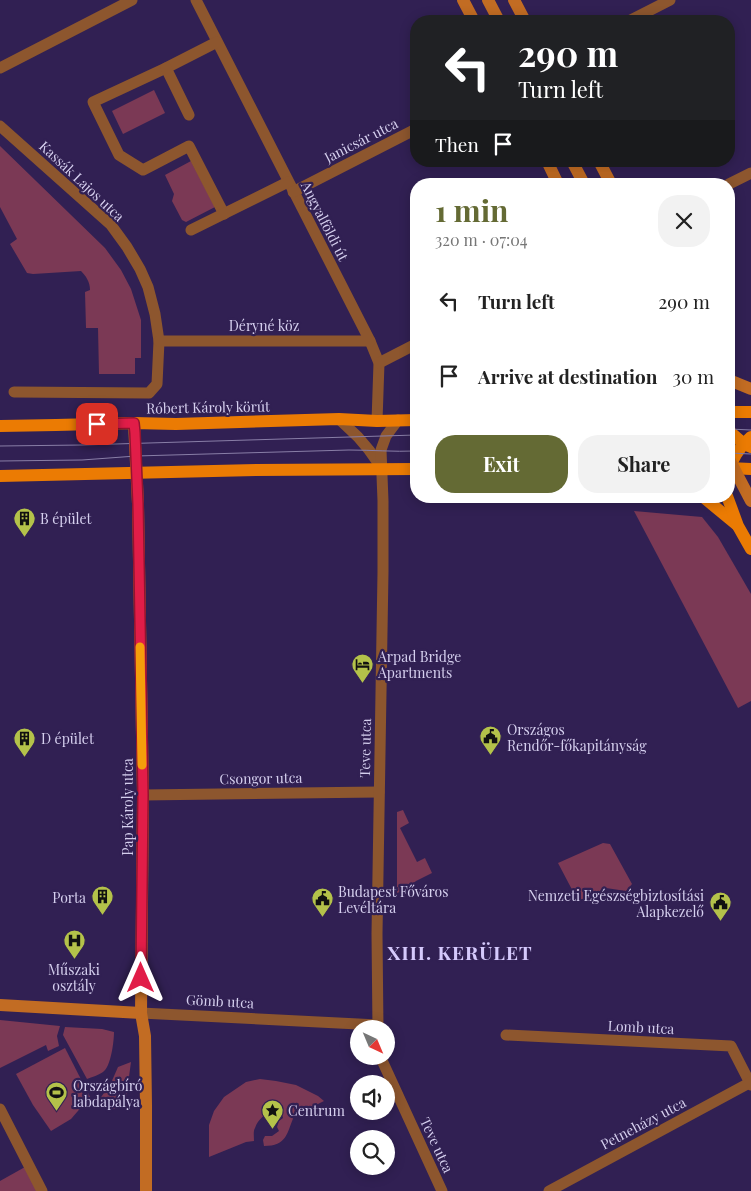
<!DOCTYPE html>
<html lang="en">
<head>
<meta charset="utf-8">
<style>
	:root { --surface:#fff; --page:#f2f2f2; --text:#222; --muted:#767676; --accent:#646a34 }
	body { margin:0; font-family:"Playfair Display",serif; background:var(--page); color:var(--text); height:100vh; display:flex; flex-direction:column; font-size:19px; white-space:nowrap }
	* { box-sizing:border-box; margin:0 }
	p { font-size:16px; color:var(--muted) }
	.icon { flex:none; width:28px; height:28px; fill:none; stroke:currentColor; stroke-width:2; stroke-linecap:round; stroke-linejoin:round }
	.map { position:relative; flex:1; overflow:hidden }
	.drawer { position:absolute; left:410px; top:178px; width:325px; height:325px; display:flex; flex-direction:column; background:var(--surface); border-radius:20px; box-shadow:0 2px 12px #0003 }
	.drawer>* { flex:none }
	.hud { position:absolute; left:410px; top:15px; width:325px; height:152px; border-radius:20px; box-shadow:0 2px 12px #0003; background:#202124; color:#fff; overflow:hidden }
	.needle { width:32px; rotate:136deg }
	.fabs { position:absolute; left:350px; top:1020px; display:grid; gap:10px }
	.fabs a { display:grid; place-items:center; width:45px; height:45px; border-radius:50%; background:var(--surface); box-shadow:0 2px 12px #0003; font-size:25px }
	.pin { position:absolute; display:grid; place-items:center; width:42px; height:42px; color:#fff; margin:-21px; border-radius:10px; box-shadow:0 2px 8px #0006 }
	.me { position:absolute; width:55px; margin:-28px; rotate:0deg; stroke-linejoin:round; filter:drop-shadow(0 0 4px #0008) }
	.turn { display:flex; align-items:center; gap:18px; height:105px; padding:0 25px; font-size:22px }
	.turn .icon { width:65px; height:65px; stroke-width:2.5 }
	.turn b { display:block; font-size:35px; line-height:42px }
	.then { display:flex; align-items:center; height:48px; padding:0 25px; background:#0003; gap:10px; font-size:19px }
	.round { display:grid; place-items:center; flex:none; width:52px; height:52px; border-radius:20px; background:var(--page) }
	.headline { display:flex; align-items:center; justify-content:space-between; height:85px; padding:0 25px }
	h1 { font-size:30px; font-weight:700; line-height:38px; color:var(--accent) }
	.button { display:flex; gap:10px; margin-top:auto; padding:10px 25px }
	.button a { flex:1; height:58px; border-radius:20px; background:var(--accent); color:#fff; font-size:20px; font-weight:700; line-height:58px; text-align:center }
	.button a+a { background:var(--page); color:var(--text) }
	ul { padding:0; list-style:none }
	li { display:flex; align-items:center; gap:15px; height:75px; padding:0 25px }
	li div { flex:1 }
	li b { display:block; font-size:19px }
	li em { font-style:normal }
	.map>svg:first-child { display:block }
	.green { fill:#7b3955 }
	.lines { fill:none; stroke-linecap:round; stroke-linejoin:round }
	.street { stroke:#8d562e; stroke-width:11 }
	.secondary { stroke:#c26c23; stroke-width:12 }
	.primary { stroke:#eb7b03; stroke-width:12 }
	.tram { stroke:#897ea7; stroke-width:1 }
	.secondary-bridge { stroke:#c26c23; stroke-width:12 }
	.route-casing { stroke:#92132f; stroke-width:12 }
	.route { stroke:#e11d48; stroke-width:9 }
	.slow { stroke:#f59e0b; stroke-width:9 }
	.labels { text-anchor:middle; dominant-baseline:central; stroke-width:4.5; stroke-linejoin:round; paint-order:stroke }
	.street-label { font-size:14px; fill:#d5cfee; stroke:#312053 }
	.poi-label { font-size:14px; fill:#d5cfee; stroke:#312053; text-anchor:start }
	.district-label { font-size:19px; font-weight:bold; letter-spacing:1px; fill:#d5c9fc; stroke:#312053 }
</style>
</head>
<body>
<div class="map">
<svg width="751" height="1191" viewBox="0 0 751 1191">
	<rect width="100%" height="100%" fill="#312053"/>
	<g class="green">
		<polygon points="154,90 165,113 123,134 112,111"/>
		<path d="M0 146 105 248 121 270 131 289 141 320V358H135V374H99L98 328H86L85 292 90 290C90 282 86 276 81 271L33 274 27 273 10 244 17 239 0 207Z"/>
		<polygon points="191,161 215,207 186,222 182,220 172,201 174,194 165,175"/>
		<polygon points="634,511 702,517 718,537 751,594 751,701 738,708"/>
		<polygon points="403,810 409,823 400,828 417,862 425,858 432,873 416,881 405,890 397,893 397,812"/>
		<polygon points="603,843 610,844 632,884 626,891 606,888 578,901 558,863"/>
		<polygon points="0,1020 60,1026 57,1036 59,1046 48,1051 46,1045 0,1068"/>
		<path d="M65 1027 102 1029 114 1032C114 1041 111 1067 103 1072 99 1075 92 1077 87 1079L63 1035Z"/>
		<polygon points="65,1048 90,1097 71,1119 51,1131 33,1105 16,1074"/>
		<polygon points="131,1062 125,1106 109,1110 97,1103 111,1083 118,1067"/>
		<path d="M260 1079 276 1081 296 1085 318 1096 324 1101 294 1116C287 1133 287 1146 264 1146L263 1140 265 1136H272L279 1131 277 1127 279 1121 283 1118 282 1114 274 1110C266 1113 258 1119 255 1128 253 1131 254 1137 254 1141L246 1142 209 1157V1125L214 1111 224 1097 246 1082Z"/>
		<polygon points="25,1167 47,1191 0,1191 0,1181"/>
	</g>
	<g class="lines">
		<g class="street">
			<polyline points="196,0 370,341 379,363 377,421"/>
			<polyline points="629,21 670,0"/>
			<polyline points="217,42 166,68 93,102 119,155 143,170 189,146 224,214"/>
			<polyline points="0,68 132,0"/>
			<polyline points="166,68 189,115"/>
			<polyline points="0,126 111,225 127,247 140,269 148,287 155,314 159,341 157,384 149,393 14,392"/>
			<polyline points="729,184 751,173"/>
			<polyline points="293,192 416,129"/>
			<polyline points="191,230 288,182"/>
			<polyline points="159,341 370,341"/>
			<polyline points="379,363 416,344"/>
			<polyline points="339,419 358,437 369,450 381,467"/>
			<polyline points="143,795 379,792"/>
			<polyline points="141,1013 378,1025"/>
			<polyline points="378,1029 377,934 383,572 383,501 381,450 386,436 398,420"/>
			<polyline points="506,1035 731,1046 751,1085"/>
			<polyline points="380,1056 442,1191"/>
			<polyline points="0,1109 42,1191"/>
			<polyline points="549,1191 751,1082"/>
		</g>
		<g class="secondary">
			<polyline points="463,0 474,21"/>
			<polyline points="488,0 499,21"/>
			<polyline points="514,0 525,21"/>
			<polyline points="547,161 558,184"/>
			<polyline points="572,161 584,184"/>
			<polyline points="599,161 611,184"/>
			<polyline points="729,380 751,389"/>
			<polyline points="134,423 138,504 143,795 141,1013 145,1036 146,1105 146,1191"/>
			<polyline points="0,1005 141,1013"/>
		</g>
		<g class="primary">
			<polyline points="729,412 751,412"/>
			<polyline points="0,426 56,425 134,423 176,424 339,419 377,421 416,420"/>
			<polyline points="729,431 744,444 751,447"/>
			<polyline points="729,468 751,469"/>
			<path d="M729 475C731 459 739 448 751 437"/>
			<polyline points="0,476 256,470 416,469"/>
			<polyline points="702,496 737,525"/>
			<polyline points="727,496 738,526 751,549"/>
		</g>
		<g class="tram">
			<polyline points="729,429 751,430"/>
			<polyline points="0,446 82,445 416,435"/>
			<polyline points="729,453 751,454"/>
			<path d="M0 461 82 460 136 456 349 450C372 450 394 452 416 451"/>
		</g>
		<polyline class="secondary-bridge" points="729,459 751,501"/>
	</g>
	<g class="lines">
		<defs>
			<polyline id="route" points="97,424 134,423 135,433 138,504 143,795 141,978"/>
		</defs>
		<use href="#route" class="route-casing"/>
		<use href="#route" class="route"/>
		<polyline class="slow" points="140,647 142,765"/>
	</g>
	<defs>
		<symbol id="building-pin" viewBox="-11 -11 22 30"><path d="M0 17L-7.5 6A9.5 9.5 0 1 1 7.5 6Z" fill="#b4c24a" stroke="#312053"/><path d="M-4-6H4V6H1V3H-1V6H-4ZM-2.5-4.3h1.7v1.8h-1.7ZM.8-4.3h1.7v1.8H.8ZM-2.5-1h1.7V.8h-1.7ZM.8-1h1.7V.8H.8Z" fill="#111"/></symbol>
		<symbol id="hotel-pin" viewBox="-11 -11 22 30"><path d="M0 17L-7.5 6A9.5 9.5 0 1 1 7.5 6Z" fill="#b4c24a" stroke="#312053"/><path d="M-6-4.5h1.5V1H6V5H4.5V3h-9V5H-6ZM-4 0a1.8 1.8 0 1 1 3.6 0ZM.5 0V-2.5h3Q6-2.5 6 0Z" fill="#111"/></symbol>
		<symbol id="civic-pin" viewBox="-11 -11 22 30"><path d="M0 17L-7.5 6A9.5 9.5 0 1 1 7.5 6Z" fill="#b4c24a" stroke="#312053"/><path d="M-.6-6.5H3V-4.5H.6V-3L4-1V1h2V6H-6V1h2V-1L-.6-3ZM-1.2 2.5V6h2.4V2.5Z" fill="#111"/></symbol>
		<symbol id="hospital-pin" viewBox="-11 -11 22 30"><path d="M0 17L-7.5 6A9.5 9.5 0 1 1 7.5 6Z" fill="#b4c24a" stroke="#312053"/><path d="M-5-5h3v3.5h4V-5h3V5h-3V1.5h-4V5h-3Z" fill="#111"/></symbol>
		<symbol id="stadium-pin" viewBox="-11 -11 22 30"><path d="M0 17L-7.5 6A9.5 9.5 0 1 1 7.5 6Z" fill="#b4c24a" stroke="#312053"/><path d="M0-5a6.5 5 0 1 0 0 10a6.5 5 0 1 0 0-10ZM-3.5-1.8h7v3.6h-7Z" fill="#111"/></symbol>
		<symbol id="sight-pin" viewBox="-11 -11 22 30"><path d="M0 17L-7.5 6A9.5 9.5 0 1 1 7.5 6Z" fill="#b4c24a" stroke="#312053"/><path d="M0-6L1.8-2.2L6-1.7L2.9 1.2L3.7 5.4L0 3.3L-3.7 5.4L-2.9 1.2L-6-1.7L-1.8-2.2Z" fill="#111"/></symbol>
	</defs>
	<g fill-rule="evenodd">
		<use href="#building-pin" x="12" y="506" width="25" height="34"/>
		<use href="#hotel-pin" x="350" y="652" width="25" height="34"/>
		<use href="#civic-pin" x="478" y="724" width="25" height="34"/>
		<use href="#building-pin" x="12" y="726" width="25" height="34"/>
		<use href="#building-pin" x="90" y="884" width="25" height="34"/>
		<use href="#civic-pin" x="310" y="886" width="25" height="34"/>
		<use href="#civic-pin" x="708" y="890" width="25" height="34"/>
		<use href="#hospital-pin" x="62" y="928" width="25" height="34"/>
		<use href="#stadium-pin" x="44" y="1080" width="25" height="34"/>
		<use href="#sight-pin" x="260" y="1098" width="25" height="34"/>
	</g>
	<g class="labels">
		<g class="street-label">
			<text transform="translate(361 140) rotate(-27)">Janicsár utca</text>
			<text transform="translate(82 181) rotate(43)">Kassák Lajos utca</text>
			<text transform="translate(325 221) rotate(63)">Angyalföldi út</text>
			<text x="264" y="325">Déryné köz</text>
			<text transform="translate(208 407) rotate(-1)">Róbert Károly körút</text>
			<text transform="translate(365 748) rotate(-89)">Teve utca</text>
			<text transform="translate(261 778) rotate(-1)">Csongor utca</text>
			<text transform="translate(127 807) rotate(-90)">Pap Károly utca</text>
			<text transform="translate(220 1001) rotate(3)">Gömb utca</text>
			<text transform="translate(641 1027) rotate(3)">Lomb utca</text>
			<text transform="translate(643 1123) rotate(-28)">Petneházy utca</text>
			<text transform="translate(437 1145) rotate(65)">Teve utca</text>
		</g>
		<g class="poi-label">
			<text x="40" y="518">B épület</text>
			<text x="378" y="656">Arpad Bridge<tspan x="378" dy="16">Apartments</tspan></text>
			<text x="507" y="729">Országos<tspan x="507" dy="16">Rendőr-főkapitányság</tspan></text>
			<text x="41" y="738">D épület</text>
			<text x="338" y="891">Budapest Főváros<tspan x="338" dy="16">Levéltára</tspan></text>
			<text x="704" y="895" text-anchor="end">Nemzeti Egészségbiztosítási<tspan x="704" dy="16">Alapkezelő</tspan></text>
			<text x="86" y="897" text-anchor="end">Porta</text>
			<text x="74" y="969" text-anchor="middle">Műszaki<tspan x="74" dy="16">osztály</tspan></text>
			<text x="73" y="1085">Országbíró<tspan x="73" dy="16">labdapálya</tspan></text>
			<text x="288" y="1110">Centrum</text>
		</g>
		<g class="district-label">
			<text x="460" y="952">XIII. KERÜLET</text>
		</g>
	</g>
</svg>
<div class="fabs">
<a><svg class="needle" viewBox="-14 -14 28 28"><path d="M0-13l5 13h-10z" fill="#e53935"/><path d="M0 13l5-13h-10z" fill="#767676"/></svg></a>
<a><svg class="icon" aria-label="sound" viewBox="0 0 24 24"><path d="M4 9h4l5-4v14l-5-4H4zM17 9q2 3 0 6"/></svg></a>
<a><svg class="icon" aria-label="search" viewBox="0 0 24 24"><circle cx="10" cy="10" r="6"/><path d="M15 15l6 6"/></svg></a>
</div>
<div class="pin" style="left:97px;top:424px;background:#d93025"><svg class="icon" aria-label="arrive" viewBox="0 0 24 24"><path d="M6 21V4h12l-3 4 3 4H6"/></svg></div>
<svg class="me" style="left:141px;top:978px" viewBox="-20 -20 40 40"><path d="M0-17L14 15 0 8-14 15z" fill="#e11d48" stroke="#fff" stroke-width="4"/></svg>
<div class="hud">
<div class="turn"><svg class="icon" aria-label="left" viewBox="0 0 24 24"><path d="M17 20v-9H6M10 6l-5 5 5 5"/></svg><div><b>290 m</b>Turn left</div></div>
<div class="then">Then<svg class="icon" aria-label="arrive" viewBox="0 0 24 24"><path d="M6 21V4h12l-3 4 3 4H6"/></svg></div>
</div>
<section class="drawer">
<div class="headline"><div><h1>1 min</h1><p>320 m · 07:04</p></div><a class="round"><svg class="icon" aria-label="close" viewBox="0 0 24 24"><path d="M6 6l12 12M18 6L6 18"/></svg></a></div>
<ul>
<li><svg class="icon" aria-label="left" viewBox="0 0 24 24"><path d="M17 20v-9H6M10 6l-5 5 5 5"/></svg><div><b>Turn left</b></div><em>290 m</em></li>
<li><svg class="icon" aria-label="arrive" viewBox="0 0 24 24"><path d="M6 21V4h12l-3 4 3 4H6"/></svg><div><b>Arrive at destination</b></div><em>30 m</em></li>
</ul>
<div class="button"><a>Exit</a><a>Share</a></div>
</section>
</div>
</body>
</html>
